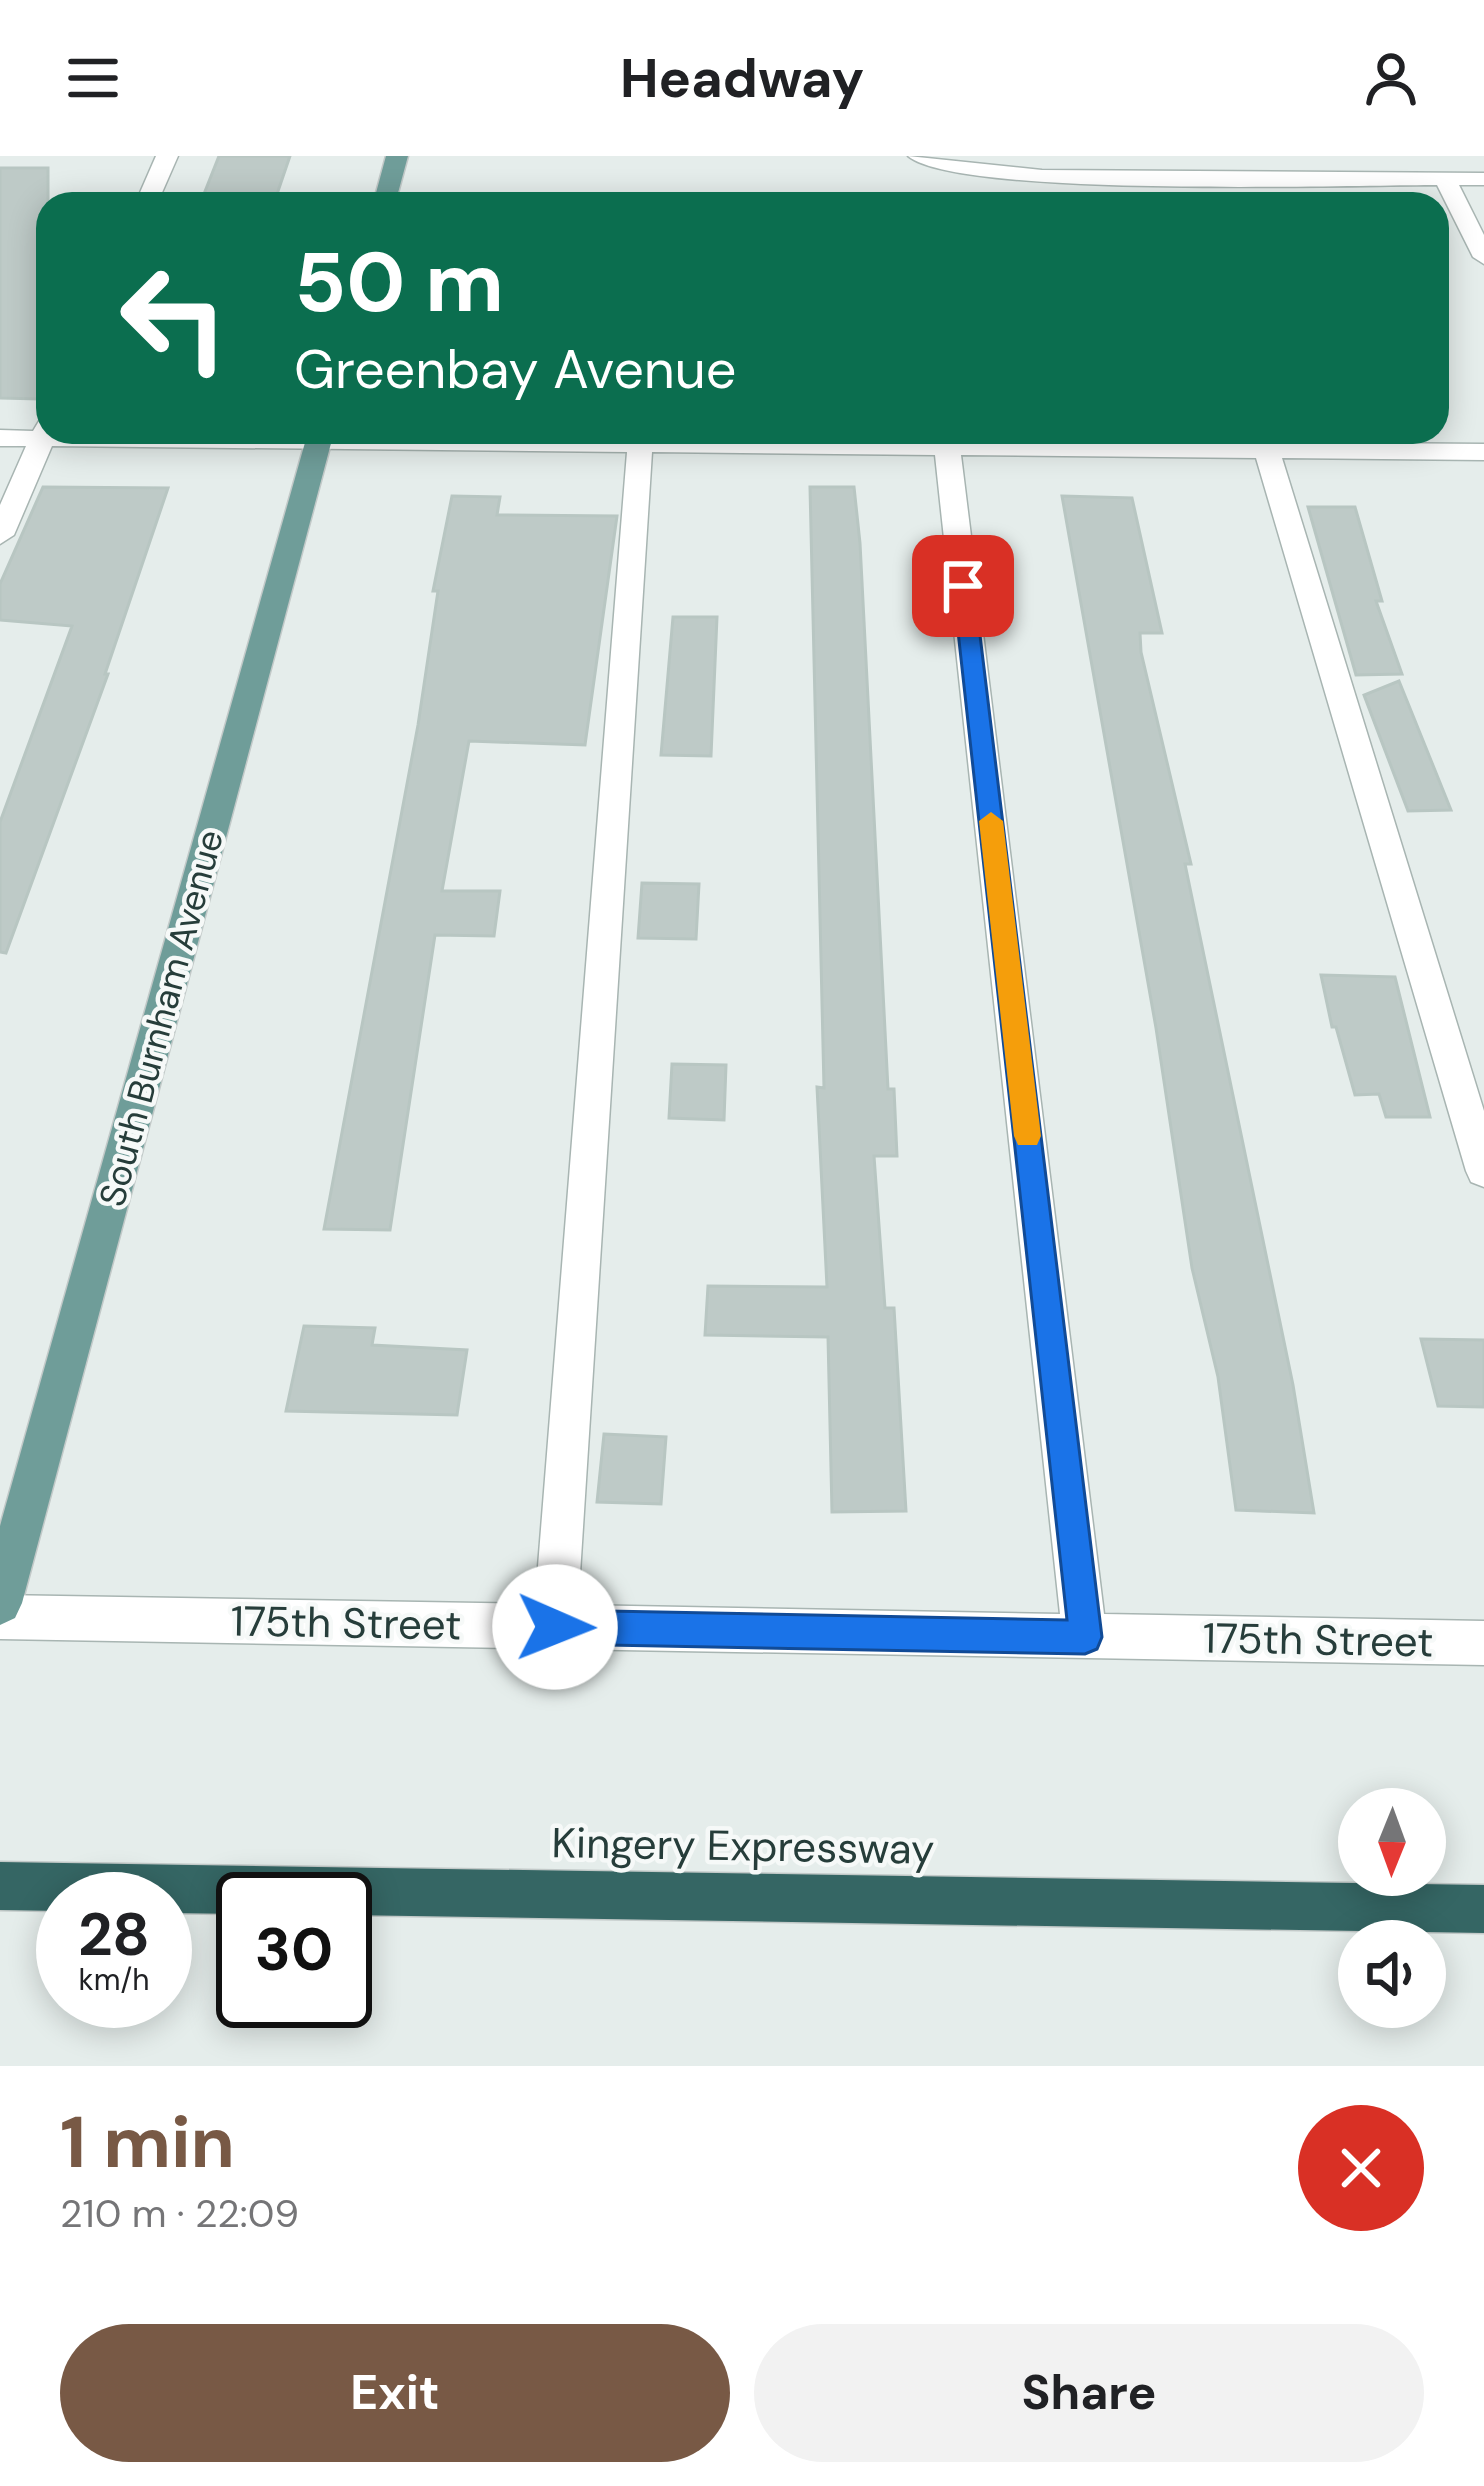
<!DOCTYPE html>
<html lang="en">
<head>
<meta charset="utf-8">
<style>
	:root { --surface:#fff; --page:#f2f2f2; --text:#202124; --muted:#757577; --accent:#785945 }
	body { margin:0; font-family:"DM Sans",sans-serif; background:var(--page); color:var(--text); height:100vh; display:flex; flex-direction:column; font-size:45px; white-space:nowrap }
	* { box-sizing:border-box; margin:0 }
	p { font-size:39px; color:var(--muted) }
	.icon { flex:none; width:66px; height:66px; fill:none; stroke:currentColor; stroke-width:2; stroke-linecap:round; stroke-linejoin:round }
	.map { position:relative; height:1910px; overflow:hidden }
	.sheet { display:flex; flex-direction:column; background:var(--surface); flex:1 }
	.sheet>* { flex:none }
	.banner { position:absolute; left:36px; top:36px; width:1413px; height:252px; border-radius:36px; box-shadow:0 6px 30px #0003; background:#0b6e4f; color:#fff; overflow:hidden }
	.needle { width:78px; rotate:181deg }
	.tools { position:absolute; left:1338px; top:1632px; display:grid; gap:24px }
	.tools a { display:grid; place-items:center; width:108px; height:108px; border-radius:50%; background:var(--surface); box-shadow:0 6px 30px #0003; font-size:60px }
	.speed { position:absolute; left:36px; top:1716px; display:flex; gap:24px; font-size:60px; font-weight:700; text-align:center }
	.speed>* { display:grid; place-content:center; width:156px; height:156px; border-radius:50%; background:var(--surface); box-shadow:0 6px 30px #0003; line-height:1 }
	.speed small { font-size:30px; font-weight:400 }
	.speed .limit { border:6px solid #111; border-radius:18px; background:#fff; color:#111 }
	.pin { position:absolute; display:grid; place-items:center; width:102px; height:102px; color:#fff; margin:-51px; border-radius:24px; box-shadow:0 6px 18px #0006 }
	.me { position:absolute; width:132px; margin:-66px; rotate:91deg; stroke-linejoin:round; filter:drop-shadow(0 0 9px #0008) }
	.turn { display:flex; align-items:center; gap:42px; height:252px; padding:0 60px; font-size:54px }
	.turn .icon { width:156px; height:156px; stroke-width:2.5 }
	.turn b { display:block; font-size:84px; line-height:102px }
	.round { display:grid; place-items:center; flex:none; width:126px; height:126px; border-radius:63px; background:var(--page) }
	.headline { display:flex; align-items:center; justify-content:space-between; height:204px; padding:0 60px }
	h1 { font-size:72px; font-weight:700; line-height:90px; color:var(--accent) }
	.cta { display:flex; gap:24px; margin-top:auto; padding:24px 60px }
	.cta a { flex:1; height:138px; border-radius:72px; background:var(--accent); color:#fff; font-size:48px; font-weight:700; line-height:138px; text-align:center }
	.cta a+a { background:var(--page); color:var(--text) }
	header { display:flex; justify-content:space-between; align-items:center; height:156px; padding:0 60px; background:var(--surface); font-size:54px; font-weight:700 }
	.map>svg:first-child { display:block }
	.building { fill:#becac7; stroke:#b8c6c2; stroke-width:3 }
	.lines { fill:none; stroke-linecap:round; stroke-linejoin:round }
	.minor-casing { stroke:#a8b5b2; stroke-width:3 }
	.major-casing { stroke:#c2c9c8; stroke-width:3 }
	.highway-casing { stroke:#c2c9c8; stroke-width:3 }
	.minor { fill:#fff; fill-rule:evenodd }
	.major { fill:#6f9d99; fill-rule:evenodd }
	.highway { fill:#356664; fill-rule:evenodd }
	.route { fill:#1a73e8; stroke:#114b97; stroke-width:3 }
	.slow { fill:#f59e0b }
	.labels { text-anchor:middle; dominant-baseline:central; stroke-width:9; stroke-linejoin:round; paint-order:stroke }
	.street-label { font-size:36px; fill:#263d3a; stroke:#f6f9f8 }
	.near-street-label { font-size:42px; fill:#263d3a; stroke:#f6f9f8 }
</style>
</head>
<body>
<header><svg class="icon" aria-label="menu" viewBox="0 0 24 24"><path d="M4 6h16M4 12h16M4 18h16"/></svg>Headway<svg class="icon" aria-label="person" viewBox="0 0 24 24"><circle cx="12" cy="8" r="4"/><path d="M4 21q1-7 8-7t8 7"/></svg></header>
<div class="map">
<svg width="1484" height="1910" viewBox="0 0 1484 1910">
	<rect width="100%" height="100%" fill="#e5edeb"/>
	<g class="building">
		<polygon points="219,0 290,0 275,44 202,43"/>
		<polygon points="0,12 48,12 48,223 39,243 0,242"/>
		<polygon points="43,331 168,332 105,518 108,518 6,797 0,796 0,666 72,470 0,464 0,428"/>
		<polygon points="810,331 854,331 860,387 888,933 894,933 897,1000 874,1000 885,1152 894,1152 906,1355 832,1356 828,1181 705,1179 708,1130 827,1131 817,931 824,932"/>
		<polygon points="452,340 500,341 497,359 617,360 585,589 469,585 442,735 500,735 494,780 435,779 390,1074 324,1073 418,569 438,435 433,435"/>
		<polygon points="1062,340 1132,342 1162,477 1140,477 1141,496 1191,708 1185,708 1293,1229 1314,1357 1236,1354 1218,1221 1192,1112 1156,872"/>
		<polygon points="1308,351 1355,351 1382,445 1376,445 1402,518 1356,519"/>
		<polygon points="673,461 717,461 711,600 661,599"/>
		<polygon points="1399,525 1451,654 1408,655 1364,539"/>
		<polygon points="642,727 699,728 696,783 638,782"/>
		<polygon points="1321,819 1395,821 1430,961 1386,961 1379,938 1355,939 1336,871 1332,871"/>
		<polygon points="672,908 726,909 724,964 669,962"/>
		<polygon points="304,1170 375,1172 372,1189 467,1194 457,1259 286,1255"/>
		<polygon points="1421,1183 1484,1184 1484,1251 1438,1250"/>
		<polygon points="604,1278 666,1281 661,1348 597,1346"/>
	</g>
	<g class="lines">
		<defs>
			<g id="minor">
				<polygon points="156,0 178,0 157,48 135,48"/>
				<path d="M908 0 1042 14 1484 17V29H1459L1484 79V108L1473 101 1437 29C1349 29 959 42 908 0Z"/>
				<path d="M48 262V276L1484 288V304L1282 302 1484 955V1031L1471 1026 1466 1015 1256 302 961 299 1104 1458 1484 1465V1509L0 1483V1439L535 1448 627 296 52 290 14 379 0 388V349L26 290H0V274L33 275 39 265ZM652 296 935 299 1060 1458 578 1449Z"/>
			</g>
			<g id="major">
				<polygon points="386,0 408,0 395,48 373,48"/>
				<polygon points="308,276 334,276 22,1447 15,1462 0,1469 0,1370"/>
			</g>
			<polygon id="highway" points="0,1706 1484,1729 1484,1777 345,1759 345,1743 243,1743 243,1758 165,1757 165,1743 63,1743 63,1755 0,1754"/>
		</defs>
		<use href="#minor" class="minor-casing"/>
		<use href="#major" class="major-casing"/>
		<use href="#highway" class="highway-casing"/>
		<use href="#minor" class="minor"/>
		<use href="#major" class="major"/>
		<use href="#highway" class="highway"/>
	</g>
	<polygon class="route" points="963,423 974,430 1102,1481 1097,1493 1085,1498 555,1488 544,1483 539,1471 544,1459 555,1454 1067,1464 953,430"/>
	<polygon class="slow" points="991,656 1003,665 1041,980 1037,989 1018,989 1014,980 979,665"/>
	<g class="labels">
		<g class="street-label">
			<text transform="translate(161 862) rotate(-75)">South Burnham Avenue</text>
		</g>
		<g class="near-street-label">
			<text transform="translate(346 1467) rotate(1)">175th Street</text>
			<text transform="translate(1318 1484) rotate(1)">175th Street</text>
			<text transform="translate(743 1690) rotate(1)">Kingery Expressway</text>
		</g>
	</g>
</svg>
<div class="tools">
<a><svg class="needle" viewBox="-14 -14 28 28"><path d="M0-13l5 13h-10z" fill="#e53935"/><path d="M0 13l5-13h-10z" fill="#757577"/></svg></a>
<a><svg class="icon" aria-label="sound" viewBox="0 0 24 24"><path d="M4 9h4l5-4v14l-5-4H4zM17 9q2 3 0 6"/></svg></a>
</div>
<div class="speed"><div>28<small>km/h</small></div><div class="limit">30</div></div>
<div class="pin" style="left:963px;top:430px;background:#d93025"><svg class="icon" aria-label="arrive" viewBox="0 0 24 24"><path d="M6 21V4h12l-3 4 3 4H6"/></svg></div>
<svg class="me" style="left:555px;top:1471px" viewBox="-20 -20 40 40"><circle r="19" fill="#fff"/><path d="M0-13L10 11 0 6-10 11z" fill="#1a73e8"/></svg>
<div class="banner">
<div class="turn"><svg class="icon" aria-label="left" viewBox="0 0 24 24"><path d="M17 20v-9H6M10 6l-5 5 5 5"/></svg><div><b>50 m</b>Greenbay Avenue</div></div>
</div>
</div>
<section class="sheet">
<div class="headline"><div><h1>1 min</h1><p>210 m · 22:09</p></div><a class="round" style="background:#d93025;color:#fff"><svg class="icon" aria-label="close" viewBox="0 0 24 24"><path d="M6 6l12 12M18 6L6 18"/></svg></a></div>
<div class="cta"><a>Exit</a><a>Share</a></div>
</section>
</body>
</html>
